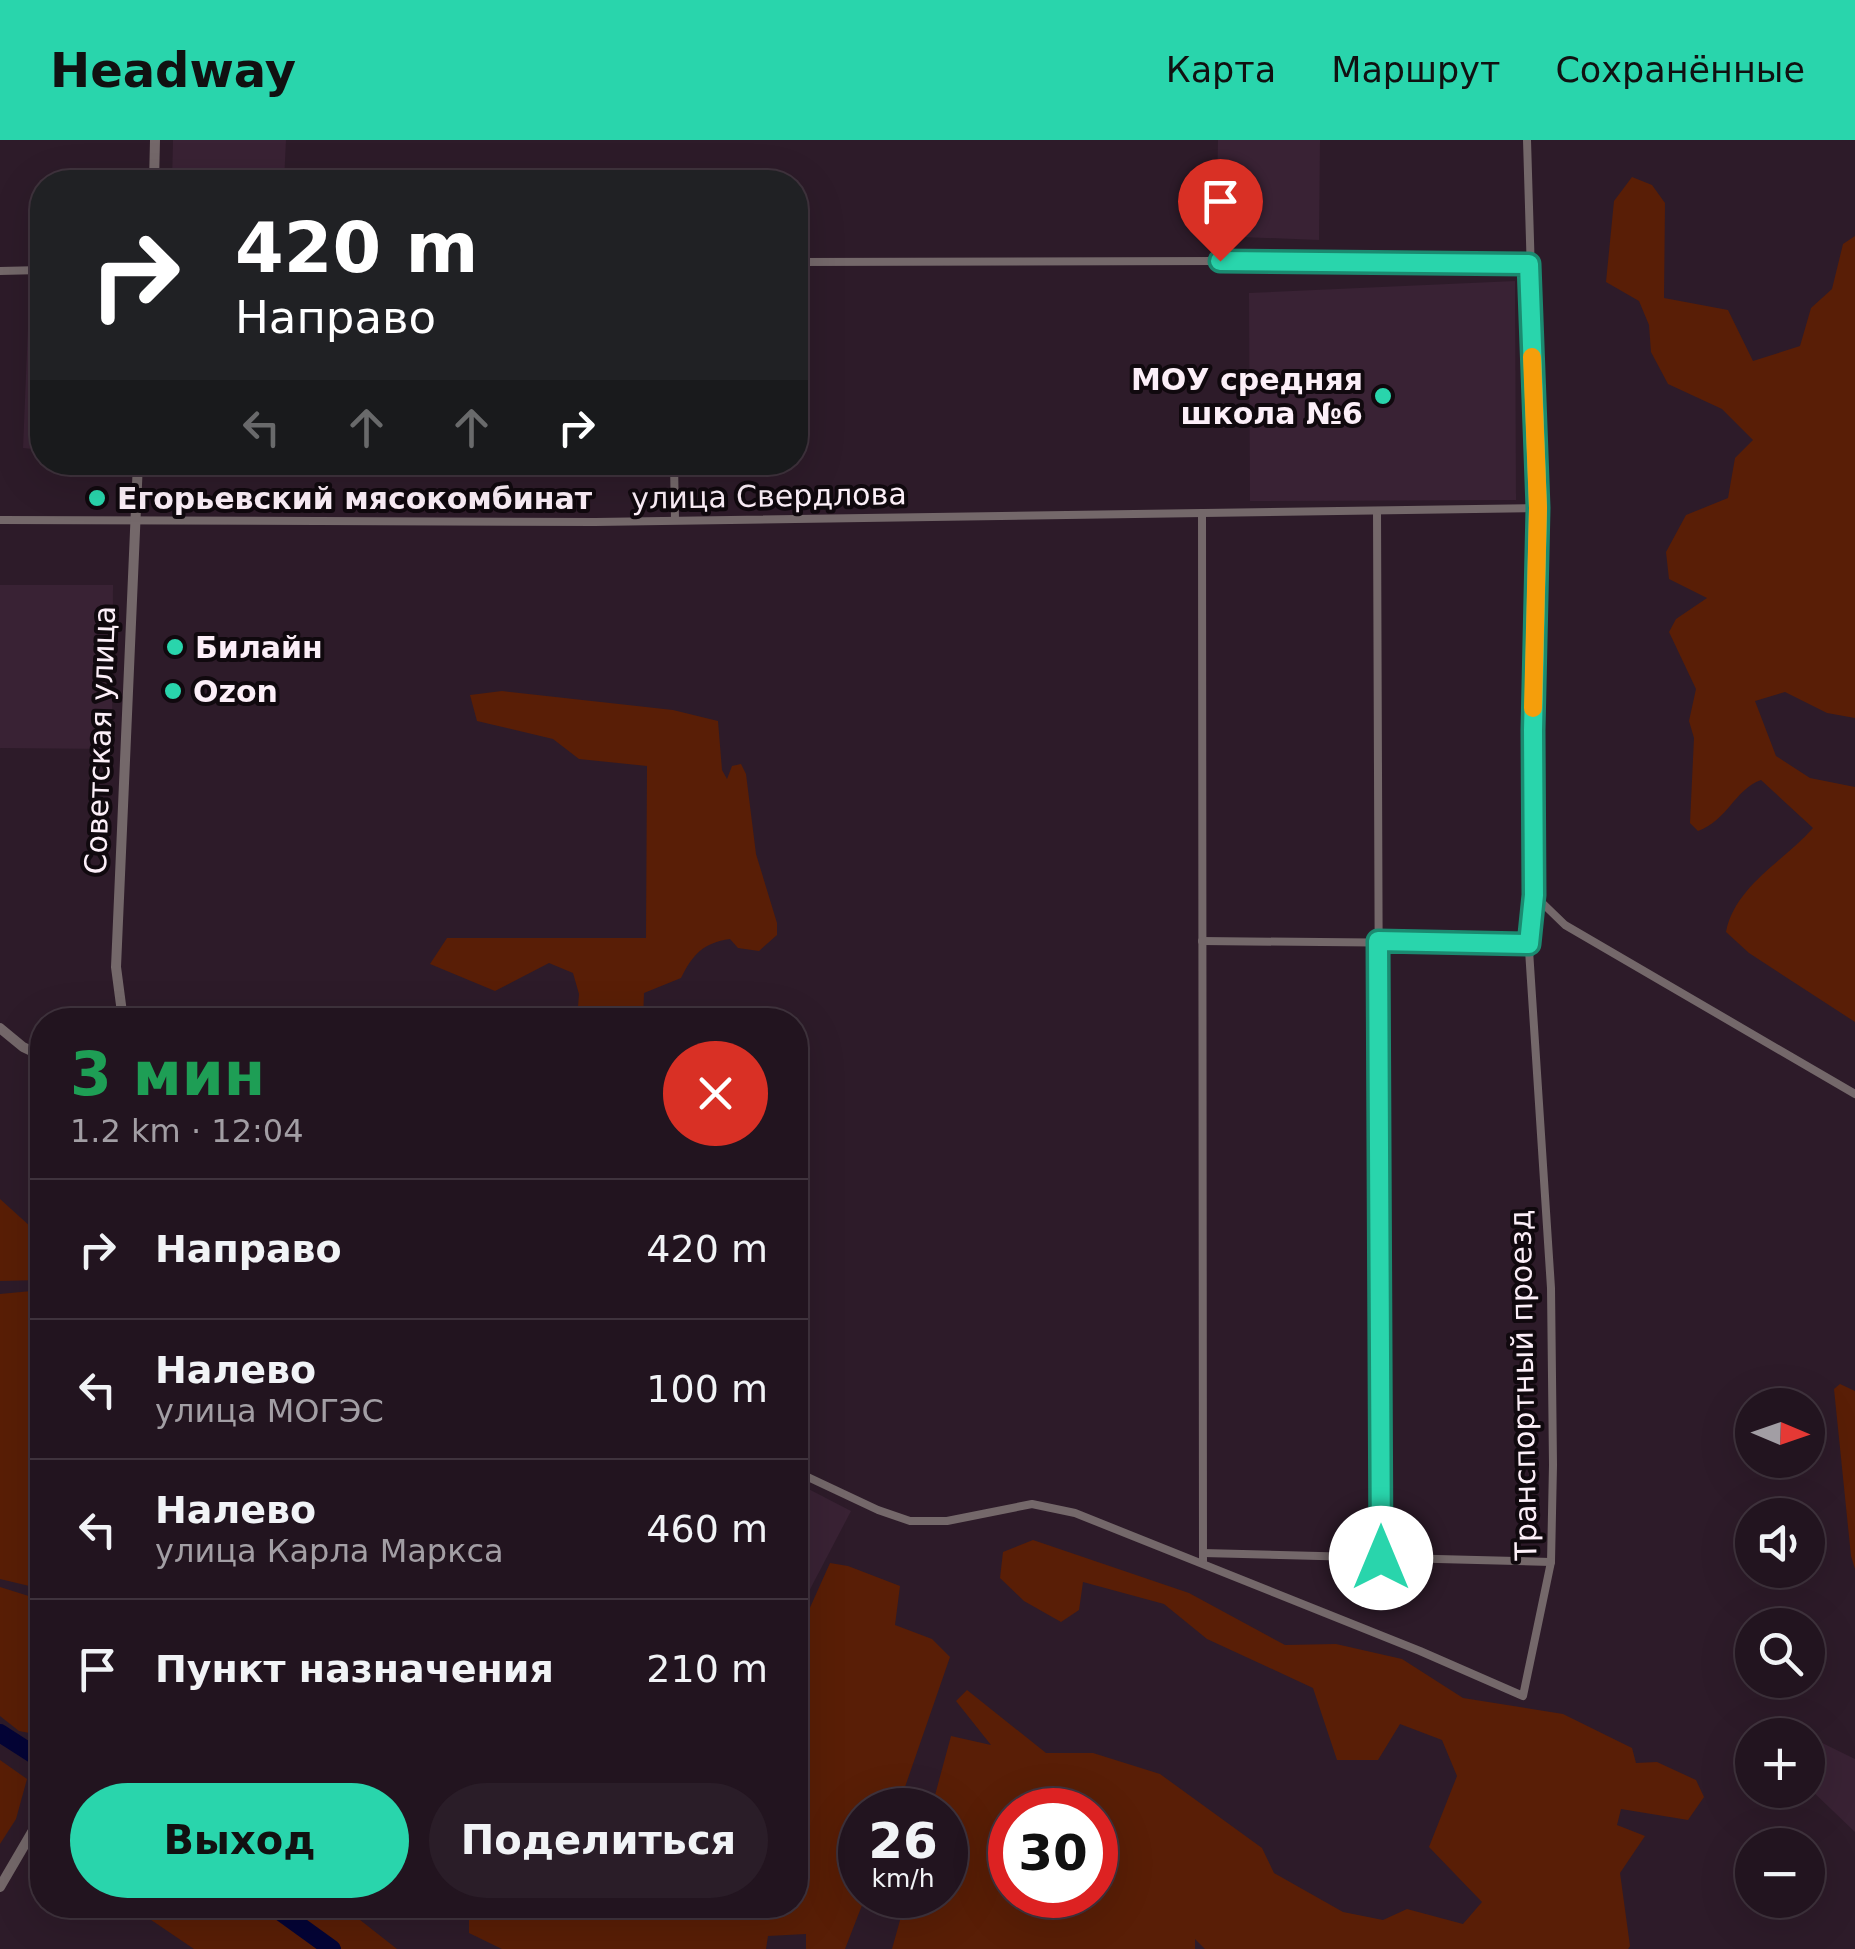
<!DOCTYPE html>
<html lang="ru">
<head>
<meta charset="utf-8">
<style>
	:root { --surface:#22141f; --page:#2a1d28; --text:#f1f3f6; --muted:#a29ea4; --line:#3f333d; --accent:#29d5ac }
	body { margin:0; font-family:"DejaVu Sans",sans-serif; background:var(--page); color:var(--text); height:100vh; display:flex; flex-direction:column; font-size:38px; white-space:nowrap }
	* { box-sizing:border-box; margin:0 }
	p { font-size:32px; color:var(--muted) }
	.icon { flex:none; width:55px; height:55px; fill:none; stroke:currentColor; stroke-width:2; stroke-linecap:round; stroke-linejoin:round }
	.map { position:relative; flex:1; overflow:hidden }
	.details { position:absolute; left:30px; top:868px; width:778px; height:910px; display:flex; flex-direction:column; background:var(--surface); border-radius:40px; box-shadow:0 10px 40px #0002,0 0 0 2px var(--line) }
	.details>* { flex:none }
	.guide { position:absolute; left:30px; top:30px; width:778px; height:305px; border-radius:40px; box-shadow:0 10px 40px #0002,0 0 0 2px var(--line); background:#202124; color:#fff; overflow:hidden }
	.needle { width:65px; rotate:92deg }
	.fabs { position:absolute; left:1735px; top:1248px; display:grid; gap:20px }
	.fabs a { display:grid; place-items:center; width:90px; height:90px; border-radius:50%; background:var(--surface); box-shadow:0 10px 40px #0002,0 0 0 2px var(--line); font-size:50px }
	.speed { position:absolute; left:838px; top:1648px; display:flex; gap:20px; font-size:50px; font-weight:700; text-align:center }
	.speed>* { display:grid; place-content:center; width:130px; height:130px; border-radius:50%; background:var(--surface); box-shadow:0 10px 40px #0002,0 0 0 2px var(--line); line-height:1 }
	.speed small { font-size:25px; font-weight:400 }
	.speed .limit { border:15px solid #d22; background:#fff; color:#111 }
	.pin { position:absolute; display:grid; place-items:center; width:85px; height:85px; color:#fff; margin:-102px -42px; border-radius:50% 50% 50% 0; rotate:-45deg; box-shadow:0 0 10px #0007 }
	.pin .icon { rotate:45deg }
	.me { position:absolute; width:110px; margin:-55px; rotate:0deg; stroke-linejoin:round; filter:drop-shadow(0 0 8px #0008) }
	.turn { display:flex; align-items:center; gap:35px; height:210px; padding:0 40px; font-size:45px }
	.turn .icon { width:130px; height:130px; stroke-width:2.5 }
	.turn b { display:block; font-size:70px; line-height:85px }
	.lanes { display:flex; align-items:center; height:95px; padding:0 40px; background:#0003; justify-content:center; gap:50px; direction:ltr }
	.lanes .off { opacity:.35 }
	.round { display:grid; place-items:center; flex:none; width:105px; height:105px; border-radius:52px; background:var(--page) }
	.overview { display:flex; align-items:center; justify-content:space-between; height:170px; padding:0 40px }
	h1 { font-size:60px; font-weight:700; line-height:75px; color:#1e9e55 }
	.action { display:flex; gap:20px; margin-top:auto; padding:20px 40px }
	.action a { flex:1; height:115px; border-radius:60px; background:var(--accent); color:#111; font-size:40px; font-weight:700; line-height:115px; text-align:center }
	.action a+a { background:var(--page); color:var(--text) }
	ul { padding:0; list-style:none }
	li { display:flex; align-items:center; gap:30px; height:140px; padding:0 40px; border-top:2px solid var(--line) }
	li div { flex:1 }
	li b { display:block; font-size:38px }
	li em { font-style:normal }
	header { display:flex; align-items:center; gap:60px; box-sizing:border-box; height:140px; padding:0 50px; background:var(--accent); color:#111 }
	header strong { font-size:48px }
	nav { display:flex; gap:55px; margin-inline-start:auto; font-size:35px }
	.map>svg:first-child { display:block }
	.built { fill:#392234 }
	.green { fill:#591e06; fill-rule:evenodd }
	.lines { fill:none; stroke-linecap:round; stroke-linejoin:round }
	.river { stroke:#040436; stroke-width:18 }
	.minor { stroke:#74686a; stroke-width:8 }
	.tertiary { stroke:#74686a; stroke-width:10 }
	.route-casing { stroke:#1b8a70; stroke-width:25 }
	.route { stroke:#29d5ac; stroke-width:18 }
	.slow { stroke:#f59e0b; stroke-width:18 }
	.poi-dot { fill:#29d5ac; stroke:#10090e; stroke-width:4 }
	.labels { text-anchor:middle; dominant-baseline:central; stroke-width:8; stroke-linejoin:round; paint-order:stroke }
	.poi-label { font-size:30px; font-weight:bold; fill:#fceff8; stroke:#10090e; text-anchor:start }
	.street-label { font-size:30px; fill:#fceff8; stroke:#10090e }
</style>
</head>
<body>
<header>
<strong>Headway</strong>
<nav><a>Карта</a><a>Маршрут</a><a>Сохранённые</a></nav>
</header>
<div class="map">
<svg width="1855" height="1809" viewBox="0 0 1855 1809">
	<rect width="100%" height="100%" fill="#2d1b29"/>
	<g class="built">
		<polygon points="173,0 286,0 284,42 172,42"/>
		<polygon points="1218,0 1320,0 1319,100 1216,96"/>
		<polygon points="30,139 42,139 42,310 23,308"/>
		<polygon points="1515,141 1516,360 1250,361 1249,153"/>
		<polygon points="0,445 113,445 112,609 0,608"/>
		<polygon points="795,1342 851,1371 795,1478"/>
		<polygon points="1808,1596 1855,1619 1855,1692 1808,1647"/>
	</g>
	<g class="green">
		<path d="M1632 37 1652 45 1665 63 1664 158 1728 170 1753 221 1800 206 1811 168 1832 149 1843 104 1855 96V578L1827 573 1785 552 1755 561 1776 616 1810 638 1855 647V882L1749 813 1726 792C1735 746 1784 721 1813 688L1761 640C1734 650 1728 680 1698 691L1690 683 1694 598 1689 581 1696 549 1669 492 1676 479 1707 458 1669 439 1666 412 1686 375 1728 358 1735 318 1753 300 1722 269 1668 244 1651 212 1649 185 1639 161 1606 142 1614 61Z"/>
		<path d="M502 551 673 570 718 581 722 630 727 639 732 626 741 624 746 634 756 714 777 783V795L759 811 738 808 730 799C703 803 693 814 681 838L644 853 643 880H577L579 854 573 833 549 823 495 851 430 824 447 798H646L647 626 579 619 553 599 477 581 470 555Z"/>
		<polygon points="0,1059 42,1097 42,1140 0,1141"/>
		<polygon points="42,1150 42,1449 0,1439 0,1154"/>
		<polygon points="1840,1244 1855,1251 1855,1429 1851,1416 1834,1249"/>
		<path d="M1033 1400 1189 1453 1285 1505 1336 1504 1402 1519 1463 1558 1563 1574 1632 1608 1636 1623 1657 1622 1696 1640 1704 1657 1688 1680 1621 1669 1617 1685 1645 1696 1620 1733 1630 1806 1628 1809H1205L1195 1799V1809H892L907 1755H945V1670H931L951 1596 991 1605 956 1561 967 1550 1046 1613H1093L1160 1634 1262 1708 1274 1733 1343 1772 1383 1780 1407 1769 1463 1784 1482 1762 1429 1707 1457 1636 1442 1600 1400 1584 1378 1620H1337L1313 1548 1207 1499 1164 1464 1083 1442 1079 1470 1061 1482 1024 1461 1000 1438 1003 1412ZM1010 1670H1095V1755H1010Z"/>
		<polygon points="830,1423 848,1426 900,1446 895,1485 932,1499 950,1517 897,1670 860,1670 860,1755 866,1755 845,1809 806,1809 806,1794 768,1796 766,1809 502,1809 469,1793 469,1765 795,1765 795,1501"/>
		<polygon points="0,1447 35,1458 42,1475 40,1595 19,1591 0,1576"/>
		<polygon points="0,1620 27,1639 16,1679 0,1704"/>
		<polygon points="129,1765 341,1765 397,1809 194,1809"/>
	</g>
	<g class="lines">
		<g class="river">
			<polyline points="0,1593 42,1620"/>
			<polyline points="271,1765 332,1809"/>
		</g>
		<g class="minor">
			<polyline points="795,122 1220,121 1529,124"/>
			<polyline points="0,131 42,130"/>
			<polyline points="674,322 675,380"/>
			<polyline points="1377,371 1381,1418"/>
			<polyline points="1202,373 1203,1423"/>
			<polyline points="0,380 595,382 1538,368"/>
			<polyline points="1534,755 1565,785 1855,954"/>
			<polyline points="1202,801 1529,804"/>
			<polyline points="795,1331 878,1370 910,1381 947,1381 1032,1364 1075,1373 1420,1511 1523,1556 1551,1422 1553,1325 1551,1148 1529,810 1534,755 1533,590 1538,368 1527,0"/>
			<polyline points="1203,1413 1551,1422"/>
		</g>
		<g class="tertiary">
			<polyline points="154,42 155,0"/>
			<polyline points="123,880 116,827 138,322"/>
			<polyline points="0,888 23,907 42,916"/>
			<polyline points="0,1747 42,1675"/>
		</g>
	</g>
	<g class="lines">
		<defs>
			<polyline id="route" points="1220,121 1529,124 1538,368 1533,590 1534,755 1529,804 1378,801 1381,1418"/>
		</defs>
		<use href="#route" class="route-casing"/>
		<use href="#route" class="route"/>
		<polyline class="slow" points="1532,217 1538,368 1533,568"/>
	</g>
	<g class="poi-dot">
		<circle cx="1383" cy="256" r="10"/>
		<circle cx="97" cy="358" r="10"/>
		<circle cx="175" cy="507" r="10"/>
		<circle cx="173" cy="551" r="10"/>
	</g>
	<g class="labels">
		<g class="poi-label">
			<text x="1363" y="239" text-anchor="end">МОУ средняя<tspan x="1363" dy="34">школа №6</tspan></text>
			<text x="117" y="358">Егорьевский мясокомбинат</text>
			<text x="195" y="507">Билайн</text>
			<text x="193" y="551">Ozon</text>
		</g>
		<g class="street-label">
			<text transform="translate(769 356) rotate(-1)">улица Свердлова</text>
			<text transform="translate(100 600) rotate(-88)">Советская улица</text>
			<text transform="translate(1523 1245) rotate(-91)">Транспортный проезд</text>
		</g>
	</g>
</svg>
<div class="fabs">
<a><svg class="needle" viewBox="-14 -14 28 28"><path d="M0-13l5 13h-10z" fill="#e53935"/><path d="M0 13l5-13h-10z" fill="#a29ea4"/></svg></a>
<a><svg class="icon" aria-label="sound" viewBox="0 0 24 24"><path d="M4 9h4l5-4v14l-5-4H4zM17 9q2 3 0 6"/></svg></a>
<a><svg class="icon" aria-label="search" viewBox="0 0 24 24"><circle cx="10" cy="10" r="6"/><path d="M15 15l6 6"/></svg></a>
<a>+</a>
<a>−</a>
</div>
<div class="speed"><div>26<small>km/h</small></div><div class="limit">30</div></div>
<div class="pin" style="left:1220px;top:121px;background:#d93025"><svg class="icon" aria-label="arrive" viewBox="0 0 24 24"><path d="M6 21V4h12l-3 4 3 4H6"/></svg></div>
<svg class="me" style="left:1381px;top:1418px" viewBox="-20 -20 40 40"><circle r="19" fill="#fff"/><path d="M0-13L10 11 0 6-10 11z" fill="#29d5ac"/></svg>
<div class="guide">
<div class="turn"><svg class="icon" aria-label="right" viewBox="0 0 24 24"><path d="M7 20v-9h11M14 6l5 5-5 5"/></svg><div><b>420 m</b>Направо</div></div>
<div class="lanes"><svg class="icon off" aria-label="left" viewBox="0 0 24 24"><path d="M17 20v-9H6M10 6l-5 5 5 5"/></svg><svg class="icon off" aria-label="ahead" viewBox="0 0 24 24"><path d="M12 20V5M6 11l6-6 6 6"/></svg><svg class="icon off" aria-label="ahead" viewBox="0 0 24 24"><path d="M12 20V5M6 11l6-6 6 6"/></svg><svg class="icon" aria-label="right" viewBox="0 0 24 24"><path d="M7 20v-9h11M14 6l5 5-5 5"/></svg></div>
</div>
<section class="details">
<div class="overview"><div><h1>3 мин</h1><p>1.2 km · 12:04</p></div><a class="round" style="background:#d93025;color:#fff"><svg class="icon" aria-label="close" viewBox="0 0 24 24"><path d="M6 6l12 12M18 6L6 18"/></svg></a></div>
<ul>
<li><svg class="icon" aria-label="right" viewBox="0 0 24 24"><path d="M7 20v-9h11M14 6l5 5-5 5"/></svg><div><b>Направо</b></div><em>420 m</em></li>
<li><svg class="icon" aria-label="left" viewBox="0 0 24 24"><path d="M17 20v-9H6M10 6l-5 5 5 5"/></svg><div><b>Налево</b><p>улица МОГЭС</p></div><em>100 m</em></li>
<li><svg class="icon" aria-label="left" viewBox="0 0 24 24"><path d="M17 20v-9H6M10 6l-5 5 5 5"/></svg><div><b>Налево</b><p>улица Карла Маркса</p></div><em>460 m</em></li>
<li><svg class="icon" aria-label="arrive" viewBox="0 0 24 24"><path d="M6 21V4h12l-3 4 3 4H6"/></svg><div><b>Пункт назначения</b></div><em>210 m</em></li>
</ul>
<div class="action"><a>Выход</a><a>Поделиться</a></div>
</section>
</div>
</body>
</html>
